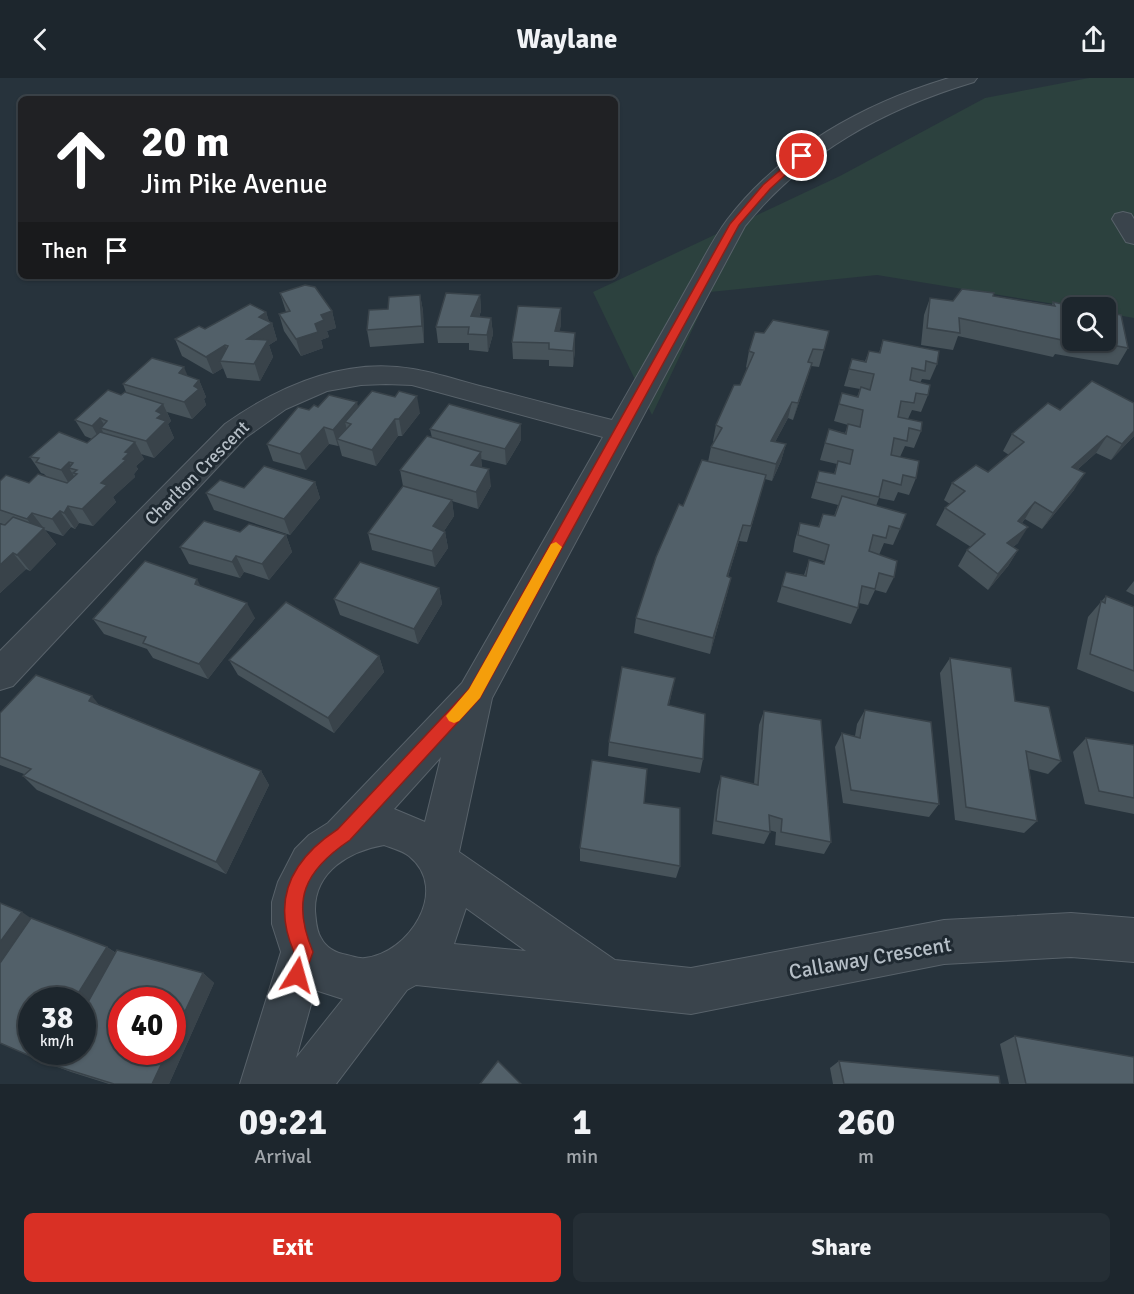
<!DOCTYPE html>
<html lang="en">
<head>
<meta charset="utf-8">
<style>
	:root { --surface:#1d262d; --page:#252e35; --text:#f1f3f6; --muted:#a0a5aa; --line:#3b4349; --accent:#d93025 }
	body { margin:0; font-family:Signika,sans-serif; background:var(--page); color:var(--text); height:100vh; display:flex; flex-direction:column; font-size:22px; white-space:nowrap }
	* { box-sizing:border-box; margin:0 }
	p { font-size:20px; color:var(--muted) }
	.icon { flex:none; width:33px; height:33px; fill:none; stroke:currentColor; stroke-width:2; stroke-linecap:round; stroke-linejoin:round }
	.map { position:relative; height:1006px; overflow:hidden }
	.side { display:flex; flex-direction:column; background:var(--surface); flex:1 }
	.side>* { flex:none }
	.banner { position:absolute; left:18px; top:18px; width:600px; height:183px; border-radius:9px; box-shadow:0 2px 4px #0004,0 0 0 2px var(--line); background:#202124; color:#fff; overflow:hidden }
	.controls { position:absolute; left:1062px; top:219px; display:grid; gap:12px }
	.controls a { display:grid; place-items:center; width:54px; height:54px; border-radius:9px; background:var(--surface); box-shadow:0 2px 4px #0004,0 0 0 2px var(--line); font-size:30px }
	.speed { position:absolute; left:18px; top:909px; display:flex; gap:12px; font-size:30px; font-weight:700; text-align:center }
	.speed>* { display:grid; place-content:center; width:78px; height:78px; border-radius:50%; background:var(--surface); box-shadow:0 2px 4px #0004,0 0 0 2px var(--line); line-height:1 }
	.speed small { font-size:15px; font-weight:400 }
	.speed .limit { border:9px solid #d22; background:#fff; color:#111 }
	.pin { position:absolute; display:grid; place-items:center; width:51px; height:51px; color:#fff; margin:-26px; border:3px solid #fff; border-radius:50%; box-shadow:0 2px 6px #0007 }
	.me { position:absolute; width:66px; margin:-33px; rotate:8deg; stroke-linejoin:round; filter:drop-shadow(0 0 4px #0008) }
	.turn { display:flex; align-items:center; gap:21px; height:126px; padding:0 24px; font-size:27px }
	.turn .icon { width:78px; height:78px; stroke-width:2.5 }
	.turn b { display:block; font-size:42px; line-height:51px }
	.then { display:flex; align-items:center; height:57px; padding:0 24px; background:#0003; gap:12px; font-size:22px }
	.eta { display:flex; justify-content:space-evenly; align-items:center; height:102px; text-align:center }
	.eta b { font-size:36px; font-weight:700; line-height:42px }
	.button { display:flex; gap:12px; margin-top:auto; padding:12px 24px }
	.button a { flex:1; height:69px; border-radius:9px; background:var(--accent); color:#fff; font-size:24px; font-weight:700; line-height:69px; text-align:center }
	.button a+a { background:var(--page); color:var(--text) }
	header { display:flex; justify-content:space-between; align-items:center; height:78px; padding:0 24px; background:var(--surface); font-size:27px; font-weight:700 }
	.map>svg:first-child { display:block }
	.green { fill:#2c413e }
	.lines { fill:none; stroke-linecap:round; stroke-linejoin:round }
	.minor-casing { stroke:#58626a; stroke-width:2 }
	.minor { fill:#3a444c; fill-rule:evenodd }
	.wall { fill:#47535a }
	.shaded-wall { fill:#39434a }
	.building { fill:#526069; stroke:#39434a; stroke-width:1.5 }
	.route { fill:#d93025; stroke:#8d1f18; stroke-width:1.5 }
	.slow { fill:#f59e0b }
	.labels { text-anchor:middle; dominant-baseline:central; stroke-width:6; stroke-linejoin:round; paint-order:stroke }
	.street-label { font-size:18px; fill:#b6bfc7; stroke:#1f2931 }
	.near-street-label { font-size:21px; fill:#b6bfc7; stroke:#1f2931 }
</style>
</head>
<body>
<header><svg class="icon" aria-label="back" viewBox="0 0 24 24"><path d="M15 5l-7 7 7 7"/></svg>Waylane<svg class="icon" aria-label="share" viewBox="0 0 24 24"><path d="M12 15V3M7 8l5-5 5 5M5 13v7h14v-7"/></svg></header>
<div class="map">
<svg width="1134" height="1006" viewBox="0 0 1134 1006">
	<rect width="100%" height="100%" fill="#27333c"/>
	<polygon class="green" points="1089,0 1134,0 1134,240 1106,235 1106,230 1073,229 877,197 710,214 652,337 593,214 840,98 985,20"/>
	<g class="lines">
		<defs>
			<g id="minor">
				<path d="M949 0H977L974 4C884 31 805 74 745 148L492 620 459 774 615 882 691 890 944 842 1071 835 1134 840V884L1071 879 944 886 691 936 416 907 407 912 336 1006H240L281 874 272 846V824L278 804 295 771 309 757 328 745 462 605 603 359 412 307 386 306 361 307 327 313 286 331 245 360 13 608 0 612V573L225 346C279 308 345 279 413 291 438 295 463 304 488 310 529 321 571 332 612 342 637 298 663 253 688 208 701 186 712 162 727 142 782 70 865 25 949 0ZM441 679 425 744 394 731ZM384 767C392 770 403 773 409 778 451 812 408 876 365 880 359 881 352 878 347 877 336 875 326 870 321 860 316 852 316 842 315 833 314 793 350 773 384 767ZM466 830 526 873 454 866ZM315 912 343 921 296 980Z"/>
				<polygon points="1123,134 1131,136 1134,141 1134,166 1126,164 1112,141 1115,136"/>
			</g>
		</defs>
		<use href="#minor" class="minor-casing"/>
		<use href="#minor" class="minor"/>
	</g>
	<g class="wall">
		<polygon points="280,215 332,233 336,250 327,253 329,259 321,262 323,270 301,278 284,253 279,236 286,234"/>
		<polygon points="420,217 423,233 424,265 370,269 367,252 388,231"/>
		<polygon points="480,217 481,233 479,239 491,240 493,256 488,274 469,272 469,265 438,265 436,249"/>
		<polygon points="993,218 1052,227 1053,224 1072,230 1072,262 1106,262 1128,270 1118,287 1055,276 1053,279 958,258 953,272 921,267 924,237 930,220 953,223"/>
		<polygon points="266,234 269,244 272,245 277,262 269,267 273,279 260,303 227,300 223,290 213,296 182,278 175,261 205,251"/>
		<polygon points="561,247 559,253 575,272 573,289 549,288 549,282 513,281 512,264"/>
		<polygon points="829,253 819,289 811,288 807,301 793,342 788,340 775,364 786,366 781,383 772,403 765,401 747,464 739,463 728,499 731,500 727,516 710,576 634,555 636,540 683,428 708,384 711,369 714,364 713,363 716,347 740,307 747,290 746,289 749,273 764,255"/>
		<polygon points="883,262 937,286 930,302 922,301 920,305 928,317 921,334 912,332 908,341 921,353 914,370 905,368 900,379 916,400 909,417 898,414 894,423 879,420 876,428 900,451 893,467 884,465 879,477 894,499 886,515 875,512 868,527 859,525 858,530 851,546 777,524 786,494 804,497 809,482 823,486 824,483 793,474 795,462 800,445 818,449 823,436 834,438 838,427 811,420 819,393 834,396 837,386 820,382 829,351 845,355 848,347 834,343 842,315 857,319 860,311 844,308 852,281 865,283 869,273 879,275"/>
		<polygon points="187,298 199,302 206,319 204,321 206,327 192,341 167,334 171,343 168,346 174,360 154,380 141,376 144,381 136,388 138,391 134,396 135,399 113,419 116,424 93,448 79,445 75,451 71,449 63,458 45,452 56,466 30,493 26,491 0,515 0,446 5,447 0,445 0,403 29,405 46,398 44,396 41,395 30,379 87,365 92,361 85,358 75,342 126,314 123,306"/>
		<polygon points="318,329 358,329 420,335 402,358 398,358 376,388 342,378 339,367 338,368 329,366 306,392 273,383 267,366 309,332"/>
		<polygon points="1060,332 1134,358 1111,382 1096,375 1077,392 1074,412 1042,451 1025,441 1022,445 1018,465 1013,469 1018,472 1008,488 988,512 958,488 967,472 971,469 936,447 945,430 950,426 944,422 952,405 988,394 1009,377 1003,373 1012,356"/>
		<polygon points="521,346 521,362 506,387 481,381 482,389 491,408 478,431 452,423 454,438 444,453 445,454 448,470 435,489 372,472 368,455 403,408 400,392 432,360 430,351"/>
		<polygon points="315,404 320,420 290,457 214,432 206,415 244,410"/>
		<polygon points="240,454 286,457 292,474 269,502 244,494 240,500 189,486 180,469"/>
		<polygon points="1134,503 1134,517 1126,513"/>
		<polygon points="201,508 255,540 208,601 153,580 147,571 104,556 93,541"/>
		<polygon points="439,510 442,526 418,566 340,537 334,521"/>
		<polygon points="1106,518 1134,529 1134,614 1077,591 1088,539"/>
		<polygon points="379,578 384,594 334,655 238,597 229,582"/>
		<polygon points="950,580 1015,623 1061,683 1048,696 1029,691 1037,743 1024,755 955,742 940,595"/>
		<polygon points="675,600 669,627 703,681 700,695 608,678 609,664"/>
		<polygon points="100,627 261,693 269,707 226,796 37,712 23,698 24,696 0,687 0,635"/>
		<polygon points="865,632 939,726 929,739 843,725 835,669 842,655 855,658 857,646"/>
		<polygon points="764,633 831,764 824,776 775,767 776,754 769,752 770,754 764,766 712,756 717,712 721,698 754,706 759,647"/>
		<polygon points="1086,660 1134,667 1134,736 1085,726 1073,674"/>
		<polygon points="644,725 680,788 676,800 580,783 580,770"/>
		<polygon points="31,840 107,869 116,875 203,895 214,905 169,1006 109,1006 71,994 37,981"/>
		<polygon points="1015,958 1134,1006 1009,1006 1000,966"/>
		<polygon points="839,983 1000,1006 833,1006 830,990"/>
	</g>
	<g class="shaded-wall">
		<polygon points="420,217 423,233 424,265 422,248"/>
		<polygon points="480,217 481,233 473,255 471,238"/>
		<polygon points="561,230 561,247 556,270 555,253"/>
		<polygon points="332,233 336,250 327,253 329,259 321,262 323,270 301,278 296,261 321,237"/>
		<polygon points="266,234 270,246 272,245 277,262 269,267 273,279 260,303 247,261 259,239"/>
		<polygon points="491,240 493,256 488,274 487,257"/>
		<polygon points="575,255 575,272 573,289 573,273"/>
		<polygon points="225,267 232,284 220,283 223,290 213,296 206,279"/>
		<polygon points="812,285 807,301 793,342 798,325"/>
		<polygon points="184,289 191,306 179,295"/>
		<polygon points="199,302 206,319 204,321 206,327 192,341 184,324 194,308"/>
		<polygon points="417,318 420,335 402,358 399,341"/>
		<polygon points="357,324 361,341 351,346 345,344 348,356 337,361 339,367 338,368 333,352"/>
		<polygon points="792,324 788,340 767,379 771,363"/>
		<polygon points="163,326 171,343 168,346 174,360 154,380 146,363 157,340 156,333"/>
		<polygon points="100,340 107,351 101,350 106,360 101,364 92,348"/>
		<polygon points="395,341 398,358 376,388 372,372"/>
		<polygon points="521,346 521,362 506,387 505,371"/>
		<polygon points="324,349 329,366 306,392 300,376"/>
		<polygon points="1134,353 1134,358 1111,382 1122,366"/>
		<polygon points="1107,358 1096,375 1061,406 1072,389"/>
		<polygon points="135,364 144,381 136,388 138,391 134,396 135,399 113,419 116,424 93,448 82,431 101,405 123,381 125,374"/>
		<polygon points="786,366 781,383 772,403 776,386"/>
		<polygon points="481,374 482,391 471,387"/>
		<polygon points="69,384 73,391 69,390 77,403 71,409 61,392"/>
		<polygon points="489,391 491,408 478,431 476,414"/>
		<polygon points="1085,395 1074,412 1042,451 1053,435"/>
		<polygon points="315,404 320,420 290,457 284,441"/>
		<polygon points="452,422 454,438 436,465 433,448"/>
		<polygon points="1035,424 1025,441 1009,459 1018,443"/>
		<polygon points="68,428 79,445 75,451 64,435"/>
		<polygon points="60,433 71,449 63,458 52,441"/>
		<polygon points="32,435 56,466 30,493 17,477 38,456 27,441"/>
		<polygon points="743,447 739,463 723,514 727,498"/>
		<polygon points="1028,449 1018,465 997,481 1007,465"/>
		<polygon points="445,454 448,470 435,489 432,473"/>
		<polygon points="286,457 292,474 269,502 262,486"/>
		<polygon points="1018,472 1008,488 988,512 998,496"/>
		<polygon points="13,475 26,491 0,515 0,487"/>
		<polygon points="236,478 244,494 240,500 232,484"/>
		<polygon points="731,500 727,516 710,576 713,560"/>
		<polygon points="197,501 205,517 195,506"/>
		<polygon points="439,510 442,526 418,566 414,551"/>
		<polygon points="247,525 255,540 208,601 199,586"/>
		<polygon points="379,578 384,594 334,655 328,640"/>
		<polygon points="92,618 104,633 89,623"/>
		<polygon points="261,693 269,707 226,796 216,784"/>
		<polygon points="22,834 38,845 0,898 0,864"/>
		<polygon points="107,869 121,879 82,942 82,922 74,922"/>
		<polygon points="203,895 214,905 169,1006 152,1006 167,974 172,974 172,961"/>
		<polygon points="42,974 63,974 55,988 37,981"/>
	</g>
	<g class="building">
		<polygon points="305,207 315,209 332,233 321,237 324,242 315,246 318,254 296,261 279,236 290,233 280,215"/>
		<polygon points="962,211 994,215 993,218 1055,228 1053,224 1081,230 1072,230 1072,260 1062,259 1062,262 959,240 960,255 927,250 930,220 953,223"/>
		<polygon points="446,215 480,217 471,238 491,240 487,257 468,256 469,249 436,249"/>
		<polygon points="420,217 422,248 367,252 369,232 388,231 389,219"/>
		<polygon points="250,226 266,234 259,239 272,245 247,261 268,262 254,286 220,283 228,268 225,267 206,279 175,261 199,248 205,251"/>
		<polygon points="518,228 561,230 555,253 575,255 573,273 549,271 549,265 512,264"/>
		<polygon points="1106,234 1121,237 1128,270 1085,262 1106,262"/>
		<polygon points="773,242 829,253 824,272 813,271 808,284 812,285 798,325 792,324 771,363 786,366 776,386 711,369 722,350 716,347 734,307 740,307 754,275 749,273 755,254 764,255"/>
		<polygon points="883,262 939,273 937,286 926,283 925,293 912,290 910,302 930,307 928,317 916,315 914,325 901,323 898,339 922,344 921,353 909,350 907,363 894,360 891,377 919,383 916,400 903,397 901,407 883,402 879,419 816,404 819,393 835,396 838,383 850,386 853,372 825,365 829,351 846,356 848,346 860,349 863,332 839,326 842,315 858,319 861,309 870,312 874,296 849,291 852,281 866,284 869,273 880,275"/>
		<polygon points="152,280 184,289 179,295 199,302 194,308 199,311 184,324 123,306"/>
		<polygon points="1092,303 1134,325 1134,353 1122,366 1107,358 1072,389 1085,395 1053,435 1035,424 1018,443 1028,449 1007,465 1018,472 998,496 967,472 985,456 945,430 965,413 952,405 976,387 988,394 1024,364 1012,356 1048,325 1060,332"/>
		<polygon points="108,312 121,317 125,314 163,326 156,333 162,336 157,340 166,343 146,363 101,350 107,343 100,340 92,348 75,342"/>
		<polygon points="372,313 395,319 399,313 417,318 399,341 395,341 372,372 337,361 351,346 345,344"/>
		<polygon points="329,317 357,324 333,352 324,349 300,376 267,366 298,329 309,332 314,327 318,329"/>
		<polygon points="449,326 521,346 505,371 430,351"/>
		<polygon points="59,354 87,365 100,354 135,364 125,374 129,375 123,381 126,382 101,405 107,407 82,431 68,428 64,435 60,433 52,441 32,435 27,441 0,432 0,403 6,397 29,405 38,396 67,405 77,396 73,395 77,392 69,390 73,385 69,384 61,392 36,384 39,380 30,379"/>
		<polygon points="427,358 481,374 471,387 489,391 476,414 400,392"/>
		<polygon points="702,382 766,397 751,448 743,447 727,498 731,500 713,560 636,540 656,479 679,426 683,428"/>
		<polygon points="264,388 315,404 284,441 206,415 220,402 244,410"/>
		<polygon points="403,408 452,422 433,448 445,454 432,473 368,455"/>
		<polygon points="842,418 906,436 900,451 889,448 886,460 873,457 869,473 897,483 894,499 879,495 875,511 862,508 858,530 782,508 786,494 806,498 809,482 824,486 829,467 798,457 800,445 819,449 823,436 835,438"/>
		<polygon points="13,439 44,450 17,477 13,475 0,487 0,446 5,447"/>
		<polygon points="204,443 240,454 249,446 286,457 262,486 236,478 232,484 180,469"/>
		<polygon points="145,483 197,501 195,506 247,525 199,586 143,565 146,559 93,541"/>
		<polygon points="360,484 439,510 414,551 334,521"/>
		<polygon points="1106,518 1134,529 1134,593 1090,576 1101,523 1105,525"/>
		<polygon points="286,524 379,578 328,640 229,582"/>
		<polygon points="950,580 1011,590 1015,623 1049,629 1061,683 1026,673 1037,743 966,729"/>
		<polygon points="622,589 675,600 668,627 705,636 703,681 609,664"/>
		<polygon points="36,597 92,618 89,623 261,693 216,784 23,698 31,691 0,679 0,635"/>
		<polygon points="865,632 931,644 939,726 851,712 842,655 860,660"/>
		<polygon points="764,633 821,642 831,764 781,754 782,741 769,737 770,754 716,743 721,698 758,707"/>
		<polygon points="1086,660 1134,667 1134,720 1099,713"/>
		<polygon points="592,682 647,691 644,725 680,730 680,788 580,770"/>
		<polygon points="0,825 22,834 0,864"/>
		<polygon points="31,840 107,869 74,922 32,922 32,974 42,974 37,981 0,965 0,885"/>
		<polygon points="117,872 203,895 172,961 172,922 122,922 122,974 167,974 152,1006 114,1006 53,987 61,974 82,974 82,935"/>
		<polygon points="1015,958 1134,979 1134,1006 1026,1006"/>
		<polygon points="498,983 521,1006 480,1006"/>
		<polygon points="839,983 999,998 1000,1006 844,1006"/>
	</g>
	<path class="route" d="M799 76 806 78 770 111 739 147 480 620 350 762C304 793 291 822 313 874L303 903 297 906 290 903 287 897 294 874C271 821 292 781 338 751L469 611 730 146 763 107Z"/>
	<polygon class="slow" points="556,464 562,469 480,620 459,643 454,645 449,643 446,638 469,611 551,466"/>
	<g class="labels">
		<g class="street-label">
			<text transform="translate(197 395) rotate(-45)">Charlton Crescent</text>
		</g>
		<g class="near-street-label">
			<text transform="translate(870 880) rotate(-10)">Callaway Crescent</text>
		</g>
	</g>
</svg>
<div class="controls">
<a><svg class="icon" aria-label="search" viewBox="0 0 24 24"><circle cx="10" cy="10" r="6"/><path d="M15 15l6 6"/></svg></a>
</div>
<div class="speed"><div>38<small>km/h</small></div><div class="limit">40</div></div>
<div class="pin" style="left:802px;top:78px;background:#d93025"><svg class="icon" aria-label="arrive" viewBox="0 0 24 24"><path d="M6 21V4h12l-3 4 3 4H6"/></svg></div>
<svg class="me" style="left:297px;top:897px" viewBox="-20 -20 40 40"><path d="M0-17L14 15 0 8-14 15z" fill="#d93025" stroke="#fff" stroke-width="4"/></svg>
<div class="banner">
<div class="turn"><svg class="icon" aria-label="ahead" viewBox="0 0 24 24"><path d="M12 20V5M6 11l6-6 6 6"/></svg><div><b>20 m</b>Jim Pike Avenue</div></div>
<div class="then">Then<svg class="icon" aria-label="arrive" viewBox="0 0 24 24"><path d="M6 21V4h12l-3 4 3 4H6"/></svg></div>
</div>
</div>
<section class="side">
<div class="eta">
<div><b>09:21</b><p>Arrival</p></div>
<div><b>1</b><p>min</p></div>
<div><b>260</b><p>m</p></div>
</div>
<div class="button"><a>Exit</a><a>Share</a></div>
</section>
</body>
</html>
